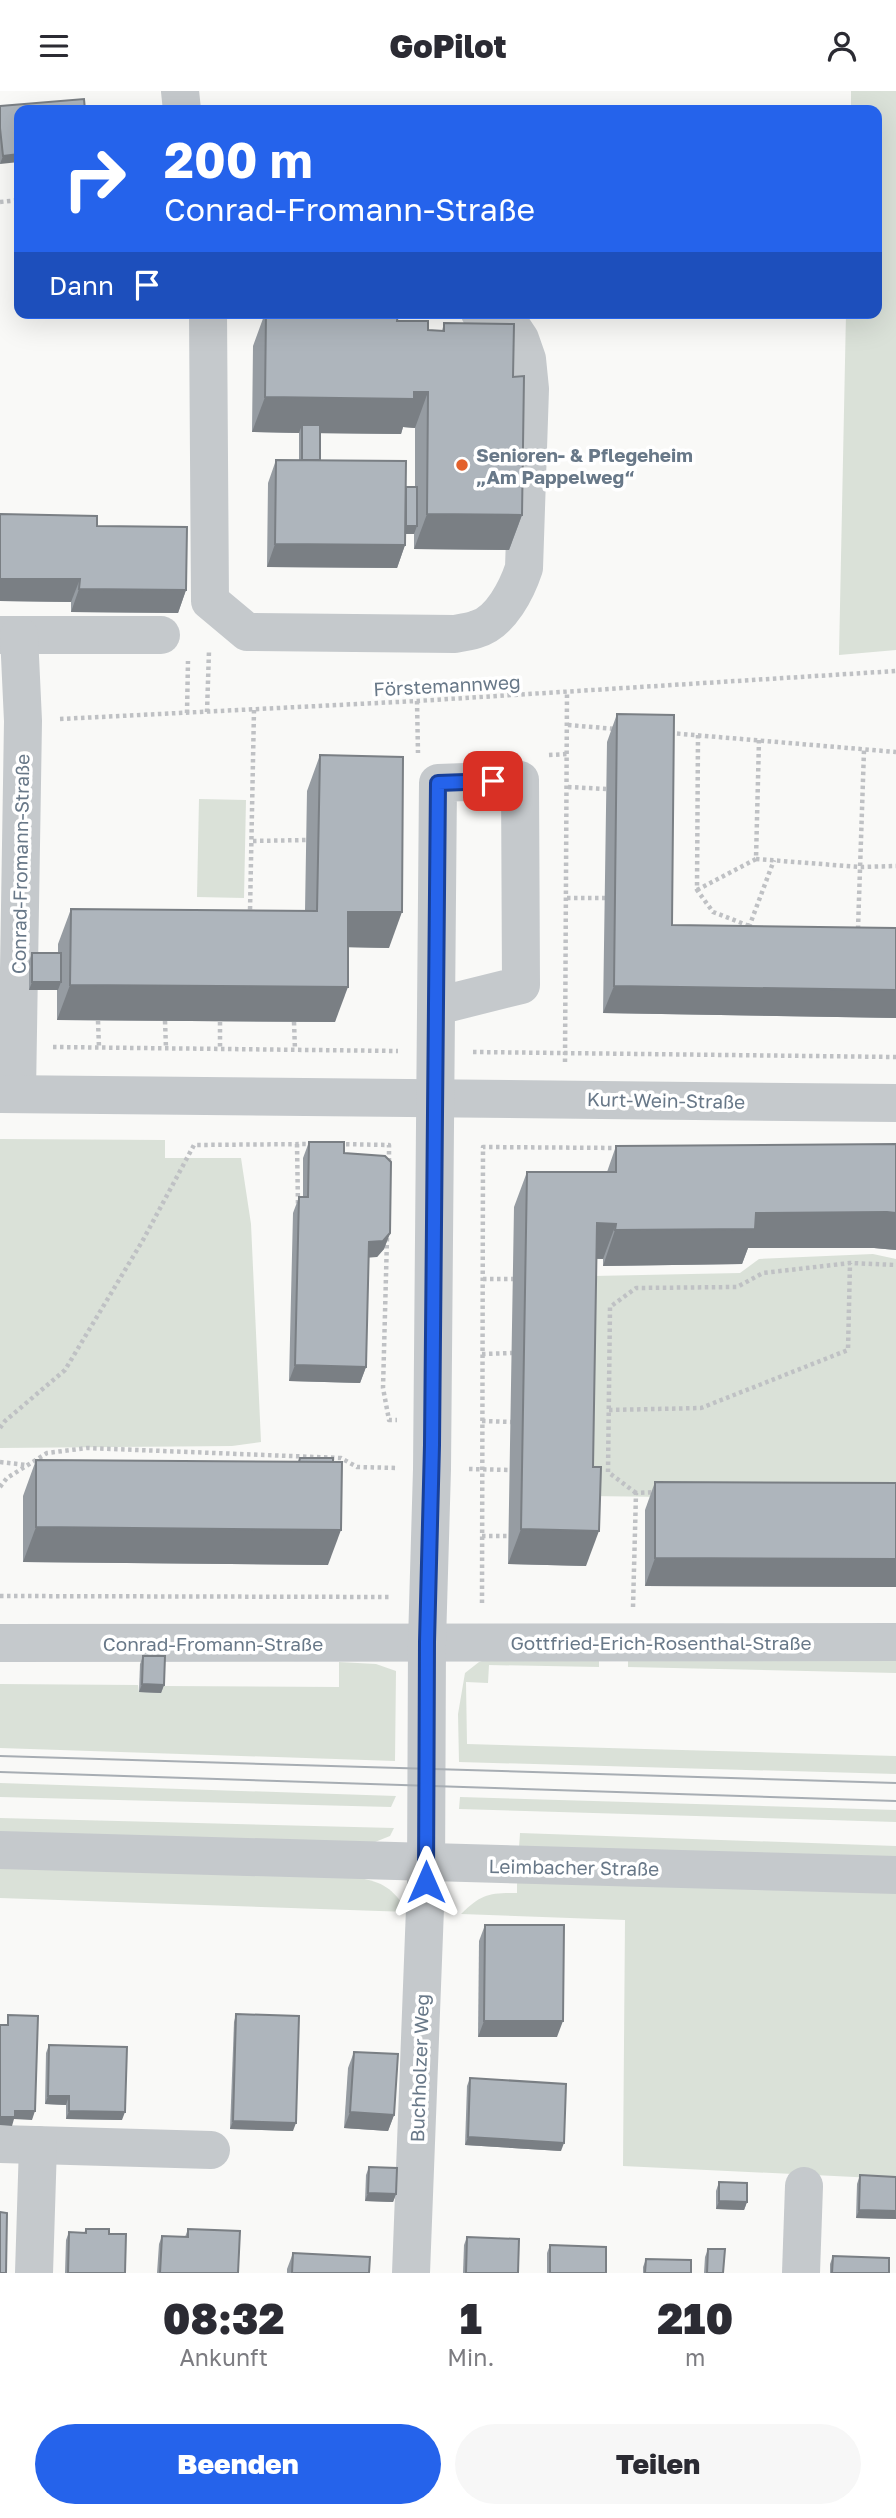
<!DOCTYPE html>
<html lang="de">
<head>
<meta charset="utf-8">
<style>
	:root { --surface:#fff; --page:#f7f7f7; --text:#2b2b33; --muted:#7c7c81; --accent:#2563eb }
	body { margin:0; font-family:"Golos Text",sans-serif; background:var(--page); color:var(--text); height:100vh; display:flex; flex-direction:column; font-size:26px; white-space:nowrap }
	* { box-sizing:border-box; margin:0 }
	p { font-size:23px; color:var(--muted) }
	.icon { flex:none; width:38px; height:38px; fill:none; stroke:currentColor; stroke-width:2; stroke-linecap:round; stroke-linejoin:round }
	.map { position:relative; height:2182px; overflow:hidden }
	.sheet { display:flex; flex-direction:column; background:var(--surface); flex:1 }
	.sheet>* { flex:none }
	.guide { position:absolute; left:14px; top:14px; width:868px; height:214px; border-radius:14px; box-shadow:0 7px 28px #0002; background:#2563eb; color:#fff; overflow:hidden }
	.pin { position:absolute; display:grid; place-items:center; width:60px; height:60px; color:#fff; margin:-30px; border-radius:14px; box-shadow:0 4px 10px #0006 }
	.me { position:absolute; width:77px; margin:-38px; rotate:0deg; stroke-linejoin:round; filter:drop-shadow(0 0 5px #0008) }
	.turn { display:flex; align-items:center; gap:24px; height:147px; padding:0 35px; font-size:32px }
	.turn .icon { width:91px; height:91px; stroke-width:2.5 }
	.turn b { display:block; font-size:49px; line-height:60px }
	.then { display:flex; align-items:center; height:66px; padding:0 35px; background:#0003; gap:14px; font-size:26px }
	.eta { display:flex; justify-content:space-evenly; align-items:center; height:119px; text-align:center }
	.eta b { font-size:42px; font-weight:800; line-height:49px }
	.action { display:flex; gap:14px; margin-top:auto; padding:14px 35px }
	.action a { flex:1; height:80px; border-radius:42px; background:var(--accent); color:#fff; font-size:28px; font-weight:800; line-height:80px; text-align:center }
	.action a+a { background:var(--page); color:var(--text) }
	header { display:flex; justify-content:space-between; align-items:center; height:91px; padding:0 35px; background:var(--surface); font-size:32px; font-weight:800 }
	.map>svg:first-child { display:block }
	.green { fill:#dae1d8 }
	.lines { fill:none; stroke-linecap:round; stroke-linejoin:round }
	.path { stroke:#bfc1c4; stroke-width:4.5; stroke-dasharray:3.5 3.5; stroke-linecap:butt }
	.minor { stroke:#c5c9cc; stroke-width:38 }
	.tram { stroke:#a7adb3; stroke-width:2 }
	.wall { fill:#969ca2; fill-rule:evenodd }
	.shaded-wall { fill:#7a7f84 }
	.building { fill:#aeb5bc; stroke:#7a7f84; stroke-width:2 }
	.route-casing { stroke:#184099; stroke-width:18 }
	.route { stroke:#2563eb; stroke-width:12 }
	.poi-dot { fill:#e3612c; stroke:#fff; stroke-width:2.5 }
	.labels { text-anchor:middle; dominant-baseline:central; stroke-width:7; stroke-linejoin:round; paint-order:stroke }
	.poi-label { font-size:19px; font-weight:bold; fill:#687888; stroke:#fff; text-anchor:start }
	.street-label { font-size:19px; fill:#687888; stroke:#fff }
</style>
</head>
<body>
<header><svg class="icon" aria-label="menu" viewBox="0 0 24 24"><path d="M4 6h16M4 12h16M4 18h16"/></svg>GoPilot<svg class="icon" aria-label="person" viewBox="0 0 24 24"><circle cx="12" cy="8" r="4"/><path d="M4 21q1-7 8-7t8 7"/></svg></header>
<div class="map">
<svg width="896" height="2182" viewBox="0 0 896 2182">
	<rect width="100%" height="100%" fill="#f9f9f7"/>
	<g class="green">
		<polygon points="851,0 896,0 896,559 839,564 846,222 877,222 877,19 851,19"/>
		<polygon points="199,708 246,709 244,807 197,806"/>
		<polygon points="0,1048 165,1049 165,1067 241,1067 251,1133 261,1351 232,1355 0,1357"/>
		<polygon points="873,1163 896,1168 896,1409 589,1405 593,1185 740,1182 759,1168"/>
		<polygon points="497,1565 599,1565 599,1576 489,1574 488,1592 466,1591 467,1653 896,1665 896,1683 459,1671 458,1623 465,1582 479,1571"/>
		<polygon points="628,1566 896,1570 896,1582 628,1576"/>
		<polygon points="339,1571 376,1573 396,1580 395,1670 0,1657 0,1593 138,1594 139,1601 163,1595 339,1596"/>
		<polygon points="0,1692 396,1705 391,1716 0,1706"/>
		<polygon points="460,1706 896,1719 896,1731 459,1718"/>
		<polygon points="0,1727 394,1737 390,1745 370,1753 0,1744"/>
		<polygon points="520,1742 896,1755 896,1770 519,1757"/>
		<path d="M0 1775 355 1786C386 1792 390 1796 409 1821L0 1807Z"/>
		<path d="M517 1790 896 1801V2088L623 2075 625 1829 461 1823C482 1803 488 1802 517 1802Z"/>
	</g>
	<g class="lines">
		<g class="path">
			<polyline points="0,111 19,109"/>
			<polyline points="417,610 418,662"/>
			<polyline points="254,619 250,820 254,824"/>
			<polyline points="207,621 209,560"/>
			<polyline points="187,622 188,570"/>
			<polyline points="60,628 417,610 896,580"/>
			<polyline points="568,634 616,638"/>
			<polyline points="670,642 896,661"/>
			<polyline points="698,644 697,799 713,821 752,836"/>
			<polyline points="759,649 756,768 860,776 896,775"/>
			<polyline points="549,664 568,663"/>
			<polyline points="568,696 606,698"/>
			<polyline points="253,750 306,749"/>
			<polyline points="697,799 756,768"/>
			<polyline points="567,807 605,807"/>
			<polyline points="749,836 774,769"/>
			<polyline points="858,838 864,659"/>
			<polyline points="98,930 99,956"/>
			<polyline points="165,930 166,957"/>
			<polyline points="220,931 220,957"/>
			<polyline points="294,931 295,959"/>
			<polyline points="53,956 398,960"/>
			<polyline points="473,961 896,966"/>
			<polyline points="565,971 567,601"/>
			<polyline points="297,1053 298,1115"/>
			<polyline points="339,1053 389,1054 389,1072"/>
			<polyline points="387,1147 383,1297 389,1329 397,1329"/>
			<polyline points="483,1188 514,1188"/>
			<polyline points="482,1263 512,1262"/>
			<polyline points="609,1319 701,1317 848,1259 850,1172"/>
			<polyline points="482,1330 511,1331"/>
			<polyline points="0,1337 5,1330 65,1279 143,1149 194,1054 313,1053"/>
			<polyline points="0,1371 26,1374"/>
			<polyline points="469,1378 510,1379"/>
			<polyline points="0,1396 7,1387 47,1362 87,1357 341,1367 357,1376 397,1377"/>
			<polyline points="636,1402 608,1381 610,1216 636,1197 737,1196 763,1182 850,1172 896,1174"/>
			<polyline points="482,1445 509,1445"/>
			<polyline points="0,1505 392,1506"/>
			<polyline points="482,1512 483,1056 619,1057"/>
			<polyline points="633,1516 636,1402 657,1401"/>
		</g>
		<g class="minor">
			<polyline points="180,0 182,19"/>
			<path d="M208 222 210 510 247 541 455 543C462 541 470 541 477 538 501 531 517 498 524 477L530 298 527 268 520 248 510 233 493 225 480 222"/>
			<polyline points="0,544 161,544"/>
			<polyline points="17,1002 23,630 19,544"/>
			<polyline points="0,1003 896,1012"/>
			<polyline points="0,1552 896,1551"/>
			<polyline points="0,1759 896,1784"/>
			<polyline points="0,2053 211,2059"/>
			<polyline points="34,2182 38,2054"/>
			<polyline points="411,2182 426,1791 427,1551 432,1378 438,692 520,689 521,894 437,915"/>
			<polyline points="801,2182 804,2095"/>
		</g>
		<g class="tram">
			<polyline points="0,1665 896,1692"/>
			<polyline points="0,1681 896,1710"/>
		</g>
	</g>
	<g class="wall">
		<polygon points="84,8 0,73 0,15"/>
		<path d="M265 222H398L397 230 428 239 442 240 444 232 513 286 522 424 509 459 414 458V443H405V454L397 477 267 476 268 392 276 369H299V342L252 341 253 255ZM403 336 415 337V396H406L320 369V342L401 343Z"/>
		<polygon points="0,423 97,435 186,499 178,522 71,521 71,511 0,510"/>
		<polygon points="617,623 672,834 896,837 896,927 603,922 607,651"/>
		<polygon points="320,664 389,857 348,856 335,931 57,929 57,899 29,899 29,870 32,862 58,862 58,853 71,818 305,820 307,700"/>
		<polygon points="309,1051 344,1062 390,1142 384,1158 377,1166 369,1166 366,1276 360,1292 289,1290 293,1122 299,1106 303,1106 303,1067"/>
		<polygon points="896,1053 896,1159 874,1157 748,1157 742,1173 603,1175 603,1168 596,1168 586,1475 508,1473 514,1116 527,1081 607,1081 616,1055"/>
		<polygon points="300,1367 328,1474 23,1471 23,1405 36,1369 298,1371"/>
		<polygon points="655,1391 896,1392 896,1496 645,1495 645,1419"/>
		<polygon points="143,1565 164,1594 161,1602 139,1601 140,1573"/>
		<polygon points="485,1834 557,1946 478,1946 479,1850"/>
		<polygon points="236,1923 293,2040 230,2038 234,1931"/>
		<polygon points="49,1954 122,2029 66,2028 66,2014 45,2013 46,1962"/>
		<polygon points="354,1961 394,2024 388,2040 344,2037 348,1977"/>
		<polygon points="470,1987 561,2060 465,2054 467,1995"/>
		<polygon points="369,2076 396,2103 393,2111 365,2110 366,2084"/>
		<polygon points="860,2084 896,2086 896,2128 856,2127 857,2093"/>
		<polygon points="719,2091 747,2111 744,2119 716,2118 716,2100"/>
		<polygon points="86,2138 109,2143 125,2182 65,2182 66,2149 69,2141 84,2142"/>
		<polygon points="188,2138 238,2182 157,2182 159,2153 162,2145 185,2146"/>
		<polygon points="467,2146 518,2182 463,2182 464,2154"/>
		<polygon points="550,2154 606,2182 547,2182 547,2162"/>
		<polygon points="708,2158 723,2182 704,2182 705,2166"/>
		<polygon points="293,2162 369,2182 287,2182 287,2178"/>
		<polygon points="833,2165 889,2182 830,2182 830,2173"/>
		<polygon points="646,2168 691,2182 643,2182 643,2176"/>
	</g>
	<g class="shaded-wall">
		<polygon points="19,63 19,71 0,73 3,65"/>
		<polygon points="414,301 428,301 415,337 403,336 401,343 302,342 302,334 299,342 252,341 265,306"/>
		<polygon points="427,423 522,424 509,459 414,458"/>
		<polygon points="401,435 417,435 414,443 398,443"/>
		<polygon points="275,453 405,454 397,477 267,476"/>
		<polygon points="0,488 80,488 71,511 0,510"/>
		<polygon points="79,498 186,499 178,522 71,521"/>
		<polygon points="348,821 402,821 389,857 336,856"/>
		<polygon points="32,891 61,891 58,899 29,899"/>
		<polygon points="70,894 348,896 335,931 57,929"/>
		<polygon points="614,895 896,899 896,927 603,922"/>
		<polygon points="887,1121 896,1122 896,1159 874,1157 748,1157 742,1173 603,1175 615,1139 756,1122"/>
		<polygon points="597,1132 616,1133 603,1168 584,1167"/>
		<polygon points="390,1142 384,1158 377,1166 364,1167 369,1151"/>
		<polygon points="295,1274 366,1276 360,1292 289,1290"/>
		<polygon points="36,1436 341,1439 328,1474 23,1471"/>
		<polygon points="521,1438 599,1440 586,1475 508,1473"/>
		<polygon points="655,1467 896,1468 896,1496 645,1495"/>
		<polygon points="142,1593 164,1594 161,1602 139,1601"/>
		<polygon points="484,1930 563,1930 557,1946 478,1946"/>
		<polygon points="48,2005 69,2005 66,2014 45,2013"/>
		<polygon points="15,2020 35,2020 32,2029 14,2028 12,2035 0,2034 0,2026"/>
		<polygon points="69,2020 125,2021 122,2029 66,2028"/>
		<polygon points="350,2021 394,2024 388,2040 344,2037"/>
		<polygon points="233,2030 296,2032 293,2040 230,2038"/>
		<polygon points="468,2046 564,2052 561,2060 465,2054"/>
		<polygon points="368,2102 396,2103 393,2111 365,2110"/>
		<polygon points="719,2110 747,2111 744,2119 716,2118"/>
		<polygon points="859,2119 896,2120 896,2128 856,2127"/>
	</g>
	<g class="building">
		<polygon points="84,8 85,19 19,19 19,63 3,65 0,37 0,15"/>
		<polygon points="266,222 398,222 397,230 428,230 428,239 444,240 444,232 514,233 513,286 524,285 522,424 427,423 428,301 414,301 414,308 265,306"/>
		<rect x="302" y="334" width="18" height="35"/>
		<polygon points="276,369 406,370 405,454 275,453"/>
		<rect x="406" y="396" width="11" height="39"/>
		<polygon points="0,423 97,425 97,435 187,436 186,499 79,498 80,488 0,488"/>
		<polygon points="617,623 674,624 672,834 896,837 896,899 614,895"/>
		<polygon points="320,664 403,666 402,821 348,821 348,896 70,894 71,818 317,820"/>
		<rect x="32" y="862" width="29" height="29"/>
		<polygon points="309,1051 344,1051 344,1062 385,1065 391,1071 390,1142 383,1150 369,1151 366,1276 295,1274 299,1106 308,1106"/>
		<polygon points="896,1053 896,1122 887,1121 756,1122 755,1138 615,1139 616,1133 597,1132 593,1376 601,1376 599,1440 521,1438 527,1081 616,1081 616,1055"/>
		<polygon points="300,1367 333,1367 333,1371 299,1371"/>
		<polygon points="36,1369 342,1371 341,1439 36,1436"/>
		<polygon points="655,1391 896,1392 896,1468 655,1467"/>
		<polygon points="143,1565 165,1565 164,1594 142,1593"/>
		<polygon points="485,1834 564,1834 563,1930 484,1930"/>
		<polygon points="236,1923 299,1925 296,2032 233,2030"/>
		<polygon points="8,1924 38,1925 35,2020 15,2020 15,2026 0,2026 0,1934 8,1934"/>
		<polygon points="49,1954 127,1956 125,2021 69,2020 69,2005 48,2005"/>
		<polygon points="354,1961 398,1963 394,2024 350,2021"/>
		<polygon points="470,1987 566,1993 564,2052 468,2046"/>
		<polygon points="369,2076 397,2077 396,2103 368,2102"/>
		<polygon points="860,2084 896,2086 896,2120 859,2119"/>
		<polygon points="719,2091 747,2092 747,2111 719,2110"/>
		<polygon points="0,2121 7,2122 6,2182 0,2182"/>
		<polygon points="86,2138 109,2138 109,2143 126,2143 125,2182 68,2182 69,2141 86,2142"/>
		<polygon points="188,2138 240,2140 238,2182 160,2182 162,2145 188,2146"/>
		<polygon points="467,2146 519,2148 518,2182 466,2182"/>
		<polygon points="550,2154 606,2156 606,2182 550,2182"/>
		<polygon points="708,2158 725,2158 723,2182 707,2182"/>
		<polygon points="293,2162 370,2166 369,2182 292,2182"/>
		<polygon points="833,2165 889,2167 889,2182 832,2182"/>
		<polygon points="646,2168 691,2169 691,2182 645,2182"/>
	</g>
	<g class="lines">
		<defs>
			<polyline id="route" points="426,1791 427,1551 432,1354 438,692 493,690"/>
		</defs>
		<use href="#route" class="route-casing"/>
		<use href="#route" class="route"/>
	</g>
	<circle class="poi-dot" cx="462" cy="374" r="7"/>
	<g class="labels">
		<g class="poi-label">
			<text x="476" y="363">Senioren- &amp; Pflegeheim<tspan x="476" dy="22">„Am Pappelweg“</tspan></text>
		</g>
		<g class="street-label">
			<text transform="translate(447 594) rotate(-3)">Förstemannweg</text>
			<text transform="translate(20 773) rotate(-89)">Conrad-Fromann-Straße</text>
			<text transform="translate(666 1009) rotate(1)">Kurt-Wein-Straße</text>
			<text x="661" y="1551">Gottfried-Erich-Rosenthal-Straße</text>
			<text x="213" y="1552">Conrad-Fromann-Straße</text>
			<text transform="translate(574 1776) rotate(1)">Leimbacher Straße</text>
			<text transform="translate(419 1977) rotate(-88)">Buchholzer Weg</text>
		</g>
	</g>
</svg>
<div class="pin" style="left:493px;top:690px;background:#d93025"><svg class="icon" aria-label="arrive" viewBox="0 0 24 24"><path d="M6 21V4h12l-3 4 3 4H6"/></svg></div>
<svg class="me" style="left:426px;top:1791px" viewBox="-20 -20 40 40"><path d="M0-17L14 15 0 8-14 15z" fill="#2563eb" stroke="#fff" stroke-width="4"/></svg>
<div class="guide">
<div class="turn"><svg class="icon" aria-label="right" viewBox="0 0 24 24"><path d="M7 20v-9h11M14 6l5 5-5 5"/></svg><div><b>200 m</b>Conrad-Fromann-Straße</div></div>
<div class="then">Dann<svg class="icon" aria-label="arrive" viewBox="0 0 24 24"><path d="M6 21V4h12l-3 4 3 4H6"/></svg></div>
</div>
</div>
<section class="sheet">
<div class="eta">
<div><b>08:32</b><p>Ankunft</p></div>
<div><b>1</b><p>Min.</p></div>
<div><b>210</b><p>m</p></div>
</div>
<div class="action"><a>Beenden</a><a>Teilen</a></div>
</section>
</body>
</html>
